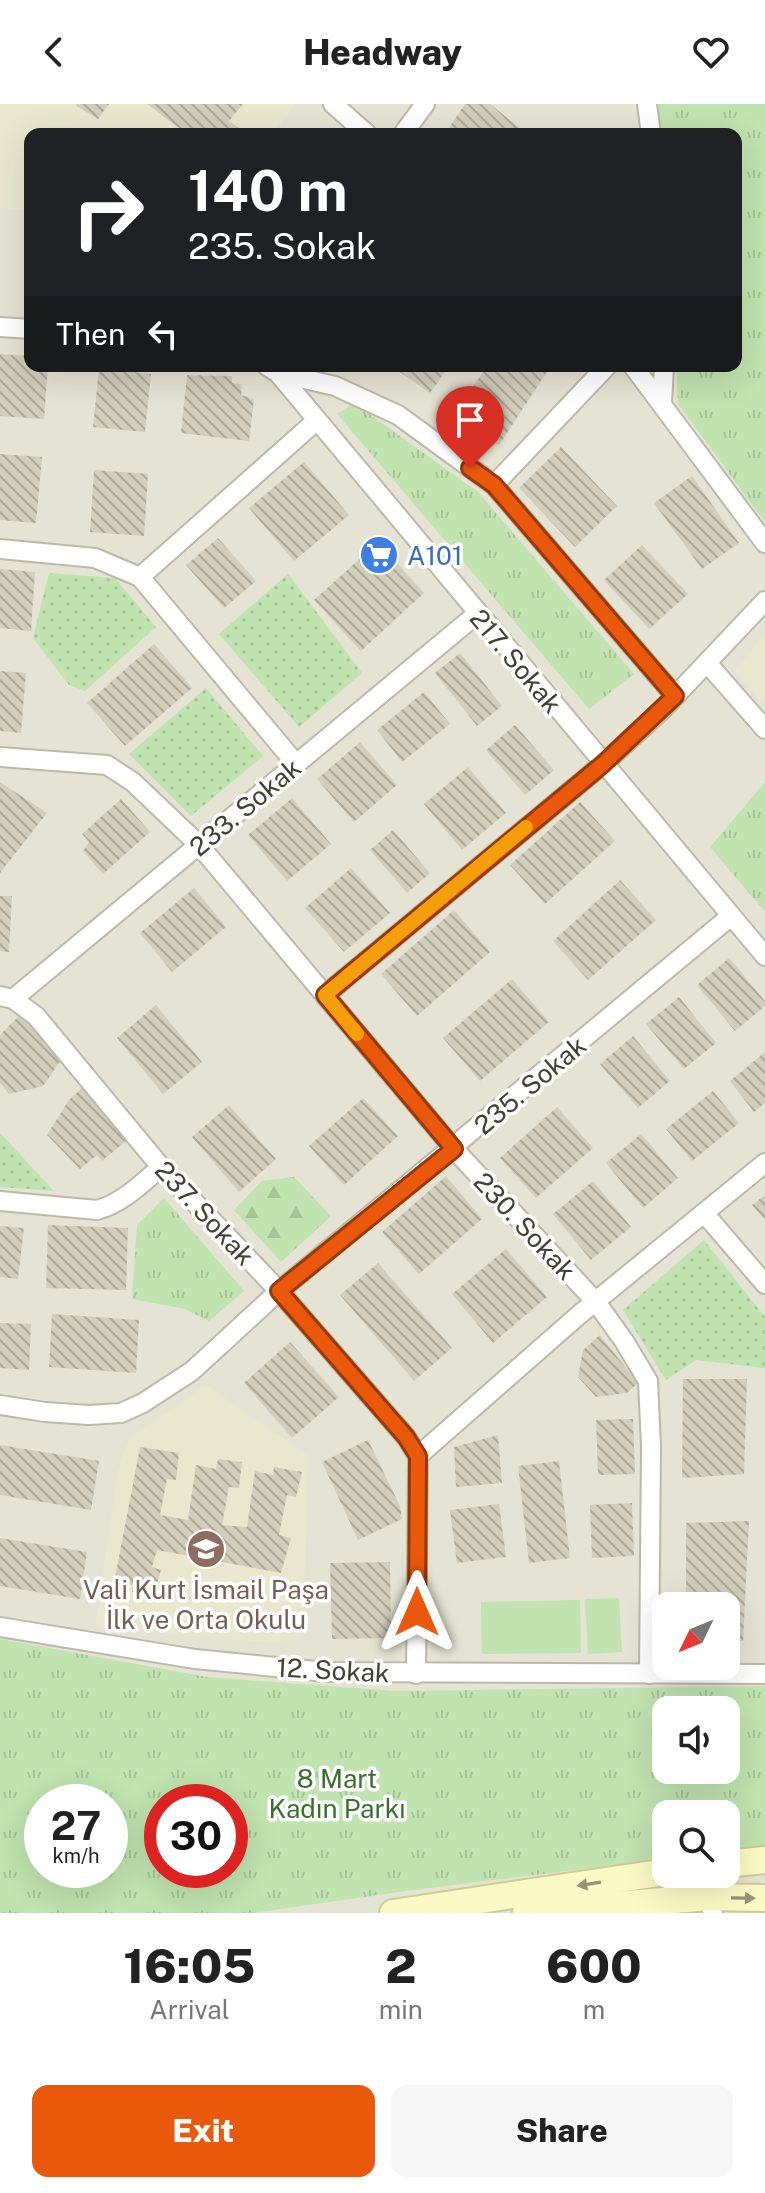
<!DOCTYPE html>
<html lang="en">
<head>
<meta charset="utf-8">
<style>
	:root { --surface:#fff; --page:#f6f6f6; --text:#222; --muted:#767676; --accent:#ea580c }
	body { margin:0; font-family:"Public Sans",sans-serif; background:var(--page); color:var(--text); height:100vh; display:flex; flex-direction:column; font-size:30px; white-space:nowrap }
	* { box-sizing:border-box; margin:0 }
	p { font-size:26px; color:var(--muted) }
	.icon { flex:none; width:44px; height:44px; fill:none; stroke:currentColor; stroke-width:2; stroke-linecap:round; stroke-linejoin:round }
	.map { position:relative; height:1809px; overflow:hidden }
	.sheet { display:flex; flex-direction:column; background:var(--surface); flex:1 }
	.sheet>* { flex:none }
	.guide { position:absolute; left:24px; top:24px; width:718px; height:244px; border-radius:16px; box-shadow:0 8px 32px #0002; background:#202124; color:#fff; overflow:hidden }
	.needle { width:52px; rotate:227deg }
	.tools { position:absolute; left:652px; top:1488px; display:grid; gap:16px }
	.tools a { display:grid; place-items:center; width:88px; height:88px; border-radius:16px; background:var(--surface); box-shadow:0 8px 32px #0002; font-size:40px }
	.speed { position:absolute; left:24px; top:1680px; display:flex; gap:16px; font-size:40px; font-weight:700; text-align:center }
	.speed>* { display:grid; place-content:center; width:104px; height:104px; border-radius:50%; background:var(--surface); box-shadow:0 8px 32px #0002; line-height:1 }
	.speed small { font-size:20px; font-weight:400 }
	.speed .limit { border:12px solid #d22; background:#fff; color:#111 }
	.pin { position:absolute; display:grid; place-items:center; width:68px; height:68px; color:#fff; margin:-82px -34px; border-radius:50% 50% 50% 0; rotate:-45deg; box-shadow:0 0 8px #0007 }
	.pin .icon { rotate:45deg }
	.me { position:absolute; width:88px; margin:-44px; rotate:0deg; stroke-linejoin:round; filter:drop-shadow(0 0 6px #0008) }
	.turn { display:flex; align-items:center; gap:28px; height:168px; padding:0 32px; font-size:36px }
	.turn .icon { width:104px; height:104px; stroke-width:2.5 }
	.turn b { display:block; font-size:56px; line-height:68px }
	.then { display:flex; align-items:center; height:76px; padding:0 32px; background:#0003; gap:16px; font-size:30px }
	.eta { display:flex; justify-content:space-evenly; align-items:center; height:136px; text-align:center }
	.eta b { font-size:48px; font-weight:800; line-height:56px }
	.primary-button { display:flex; gap:16px; margin-top:auto; padding:16px 32px }
	.primary-button a { flex:1; height:92px; border-radius:16px; background:var(--accent); color:#fff; font-size:32px; font-weight:800; line-height:92px; text-align:center }
	.primary-button a+a { background:var(--page); color:var(--text) }
	header { display:flex; justify-content:space-between; align-items:center; height:104px; padding:0 32px; background:var(--surface); font-size:36px; font-weight:800 }
	.map>svg:first-child { display:block }
	.residential { fill:#e5e3d3; fill-rule:evenodd }
	.education { fill:#e9e8cf }
	.grass { fill:url(#grass-dots) }
	.forest { fill:url(#forest-firs) }
	.park { fill:url(#park-tufts); fill-rule:evenodd }
	.pitch { fill:#c0e3af }
	.building { fill:url(#building-back-hatch) }
	.lines { fill:none; stroke-linecap:round; stroke-linejoin:round }
	.minor-casing { stroke:#bcb9a8; stroke-width:22 }
	.secondary-casing { stroke:#cecc97; stroke-width:30 }
	.minor { stroke:#fff; stroke-width:18 }
	.secondary { stroke:#fbfac5; stroke-width:26 }
	.oneway { fill:#969476 }
	.route-casing { stroke:#983908; stroke-width:20 }
	.route { stroke:#ea580c; stroke-width:14 }
	.slow { stroke:#f59e0b; stroke-width:14 }
	.labels { text-anchor:middle; dominant-baseline:central; stroke-width:7; stroke-linejoin:round; paint-order:stroke }
	.shop-label { font-size:26px; fill:#366cbe; stroke:#fff; text-anchor:start }
	.street-label { font-size:26px; fill:#434035; stroke:#fff }
	.education-label { font-size:26px; fill:#785e54; stroke:#fff }
	.park-label { font-size:26px; fill:#37702c; stroke:#fff }
</style>
</head>
<body>
<header><svg class="icon" aria-label="back" viewBox="0 0 24 24"><path d="M15 5l-7 7 7 7"/></svg>Headway<svg class="icon" aria-label="heart" viewBox="0 0 24 24"><path d="M12 20l-8-8c-3-5 5-10 8-4 3-6 11-1 8 4z"/></svg></header>
<div class="map">
<svg width="765" height="1809" viewBox="0 0 765 1809">
	<defs>
		<pattern id="grass-dots" width="8" height="8" patternUnits="userSpaceOnUse" patternTransform="scale(2)"><rect width="8" height="8" fill="#c0e3af"/><path d="M2 2h.1M6 6h.1" fill="none" stroke="#a6c497" stroke-width="1.8" stroke-linecap="round"/></pattern>
		<pattern id="forest-firs" width="22" height="20" patternUnits="userSpaceOnUse" patternTransform="scale(2)"><rect width="22" height="20" fill="#c0e3af"/><path d="M5 1l3.5 6h-7zM16 11l3.5 6h-7z" fill="#a6c497"/></pattern>
		<pattern id="park-tufts" width="24" height="20" patternUnits="userSpaceOnUse" patternTransform="scale(2)"><rect width="24" height="20" fill="#c0e3af"/><path d="M3 7l-1-3M5 7V3M7 7l1-3M15 17l-1-3M17 17v-4M19 17l1-3" fill="none" stroke="#a6c497"/></pattern>
		<pattern id="building-back-hatch" width="6" height="6" patternUnits="userSpaceOnUse" patternTransform="scale(2)"><rect width="6" height="6" fill="#d2cebb"/><path d="M-1 5l2 2M0 0l6 6M5-1l2 2" fill="none" stroke="#aca999"/></pattern>
	</defs>
	<rect width="100%" height="100%" fill="#f1f0e4"/>
	<path class="residential" d="M0 0H765V1809H0ZM30 30H736V262H30ZM666 1502H726V1562H666ZM666 1606H726V1666H666ZM42 1698H110V1766H42ZM162 1698H230V1766H162ZM666 1710H726V1770H666Z"/>
	<g class="education">
		<polygon points="0,0 296,0 272,30 30,30 30,107 0,104"/>
		<polygon points="765,530 765,602 735,567"/>
		<polygon points="206,1281 308,1352 303,1532 274,1539 95,1523 118,1367 128,1336"/>
	</g>
	<g class="grass">
		<polygon points="49,469 115,474 156,523 85,587 69,581 33,534"/>
		<polygon points="288,470 362,569 299,623 219,530"/>
		<polygon points="206,584 263,652 191,712 129,650"/>
		<polygon points="0,1029 54,1087 0,1083"/>
		<polygon points="704,1136 765,1213 765,1264 696,1256 666,1276 623,1206"/>
	</g>
	<polygon class="forest" points="294,1073 331,1112 281,1158 234,1106 262,1077"/>
	<g class="park">
		<polygon points="657,0 765,0 765,418 678,300 676,262 736,262 736,30 662,30"/>
		<polygon points="354,299 478,388 634,570 589,605 337,310"/>
		<polygon points="765,678 765,808 710,743"/>
		<polygon points="164,1094 244,1187 209,1217 185,1205 132,1195 137,1121"/>
		<path d="M0 1535 207 1573 395 1587 765 1582V1743L726 1748V1710H666V1755L413 1786 253 1809H0ZM666 1606H726V1666H666ZM42 1698H110V1766H42ZM162 1698H230V1766H162Z"/>
	</g>
	<g class="pitch">
		<polygon points="619,1494 622,1548 588,1550 585,1495"/>
		<polygon points="580,1496 581,1549 482,1550 481,1498"/>
	</g>
	<g class="building">
		<polygon points="77,0 109,0 98,15 76,2"/>
		<polygon points="147,0 243,0 229,17 239,24 235,30 187,30"/>
		<polygon points="465,0 490,0 527,30 445,30"/>
		<polygon points="0,250 30,252 30,262 48,262 44,315 0,312"/>
		<polygon points="391,262 449,262 430,289"/>
		<polygon points="487,262 538,262 547,268 499,341 454,311"/>
		<polygon points="99,264 151,270 145,328 93,323"/>
		<polygon points="187,271 232,272 232,279 242,280 241,291 254,295 249,337 181,329"/>
		<polygon points="561,343 617,402 575,443 519,384"/>
		<polygon points="0,350 42,353 36,419 0,416"/>
		<polygon points="304,358 349,411 294,457 249,404"/>
		<polygon points="94,366 148,370 144,432 90,428"/>
		<polygon points="692,372 739,439 702,465 654,399"/>
		<polygon points="218,434 256,477 224,504 186,461"/>
		<polygon points="378,438 424,489 361,547 314,496"/>
		<polygon points="642,441 688,490 649,525 604,476"/>
		<polygon points="0,465 35,468 31,527 0,524"/>
		<polygon points="154,540 192,584 125,642 87,599"/>
		<polygon points="460,549 502,602 477,622 435,569"/>
		<polygon points="0,567 26,569 21,629 0,627"/>
		<polygon points="424,588 450,620 402,658 377,626"/>
		<polygon points="515,621 554,666 525,691 486,646"/>
		<polygon points="360,638 397,681 354,718 317,675"/>
		<polygon points="468,663 506,709 462,746 424,700"/>
		<polygon points="0,678 47,709 0,769"/>
		<polygon points="292,694 331,740 287,777 248,731"/>
		<polygon points="121,695 150,728 103,770 83,747 89,738 82,730"/>
		<polygon points="580,698 615,737 545,800 510,761"/>
		<polygon points="393,726 430,769 407,789 370,746"/>
		<polygon points="351,764 390,809 344,848 305,804"/>
		<polygon points="620,776 656,816 588,876 553,837"/>
		<polygon points="194,784 226,823 172,868 140,829"/>
		<polygon points="0,792 12,792 9,848 0,847"/>
		<polygon points="454,806 490,848 417,912 381,870"/>
		<polygon points="729,854 765,897 765,902 735,927 697,881"/>
		<polygon points="512,875 549,918 480,977 443,934"/>
		<polygon points="679,893 716,939 684,965 646,920"/>
		<polygon points="156,901 202,958 163,990 117,934"/>
		<polygon points="21,910 61,956 43,982 9,990 0,979 0,931"/>
		<polygon points="633,932 670,977 638,1004 600,960"/>
		<polygon points="765,948 765,999 754,1008 730,977"/>
		<polygon points="83,983 127,1036 102,1057 97,1051 80,1065 47,1031 69,996"/>
		<polygon points="713,987 739,1019 692,1057 666,1025"/>
		<polygon points="363,994 398,1032 344,1081 309,1042"/>
		<polygon points="229,1001 276,1055 239,1088 192,1033"/>
		<polygon points="557,1003 593,1044 536,1094 500,1054"/>
		<polygon points="641,1030 678,1074 643,1104 606,1059"/>
		<polygon points="446,1072 482,1115 419,1170 382,1128"/>
		<polygon points="593,1077 631,1123 591,1156 553,1110"/>
		<polygon points="765,1091 765,1116 752,1101"/>
		<polygon points="48,1121 128,1124 126,1186 46,1184"/>
		<polygon points="0,1122 24,1124 18,1175 0,1173"/>
		<polygon points="506,1145 547,1193 493,1239 452,1190"/>
		<polygon points="378,1159 452,1244 414,1277 340,1191"/>
		<polygon points="52,1210 139,1216 136,1269 49,1263"/>
		<polygon points="0,1219 31,1220 29,1266 0,1264"/>
		<polygon points="600,1231 638,1279 627,1289 596,1293 578,1273 583,1246"/>
		<polygon points="290,1238 339,1293 292,1334 244,1279"/>
		<polygon points="683,1275 747,1275 744,1370 682,1374"/>
		<polygon points="633,1315 635,1370 598,1371 596,1316"/>
		<polygon points="498,1331 502,1379 456,1383 454,1343"/>
		<polygon points="368,1336 400,1402 402,1415 358,1436 322,1358"/>
		<polygon points="0,1341 99,1357 91,1406 0,1391"/>
		<polygon points="140,1343 179,1349 176,1376 167,1375 160,1411 188,1416 196,1361 216,1365 218,1355 242,1358 239,1384 229,1383 222,1421 247,1423 255,1367 273,1371 274,1363 302,1368 296,1393 287,1391 279,1431 291,1434 281,1469 157,1446 152,1463 161,1466 154,1490 132,1488 133,1481 114,1479"/>
		<polygon points="559,1357 570,1454 529,1459 518,1362"/>
		<polygon points="632,1399 634,1452 592,1454 590,1401"/>
		<polygon points="499,1400 506,1453 457,1459 450,1406"/>
		<polygon points="749,1417 743,1537 726,1537 726,1502 686,1502 686,1419"/>
		<polygon points="0,1434 87,1448 80,1495 0,1482"/>
		<polygon points="390,1458 391,1534 332,1535 330,1459"/>
	</g>
	<g class="lines">
		<defs>
			<g id="minor">
				<polyline points="333,0 367,30"/>
				<polyline points="647,0 651,30"/>
				<polyline points="403,30 425,0"/>
				<polyline points="0,223 30,225"/>
				<polyline points="267,262 278,269 765,852"/>
				<polyline points="633,262 765,439"/>
				<polyline points="278,269 335,282 398,311 494,381 675,592"/>
				<polyline points="662,299 664,262"/>
				<polyline points="494,381 607,262"/>
				<polyline points="0,445 95,454 140,473 296,660"/>
				<polyline points="140,473 316,317"/>
				<polyline points="707,559 765,625"/>
				<polyline points="0,653 107,661 133,678 199,741 454,1045 596,1198 624,1237 648,1277 651,1342 649,1570"/>
				<polyline points="325,891 603,660 661,607 765,497"/>
				<polyline points="0,892 13,895 36,912 161,1063 279,1187 406,1333 418,1352 416,1570"/>
				<polyline points="13,895 477,510"/>
				<path d="M0 1097 97 1106C123 1099 141 1080 161 1063"/>
				<polyline points="704,1109 765,1180"/>
				<polyline points="0,1301 45,1308 89,1311 121,1309 143,1299 192,1267 279,1187 731,812"/>
				<polyline points="418,1352 580,1210 765,1059"/>
				<polyline points="0,1523 195,1555 326,1568 765,1570"/>
				<polyline points="711,1770 708,1793 713,1809"/>
			</g>
			<g id="secondary">
				<polyline points="726,1760 765,1756"/>
				<polyline points="393,1809 666,1768"/>
				<polyline points="526,1809 708,1793 765,1794"/>
			</g>
		</defs>
		<use href="#minor" class="minor-casing"/>
		<use href="#secondary" class="secondary-casing"/>
		<use href="#minor" class="minor"/>
		<use href="#secondary" class="secondary"/>
	</g>
	<defs><path id="oneway-solid" d="M-6-.8H1V-3.2L6.5 0L1 3.2V.8H-6Z" transform="scale(2)"/></defs>
	<g class="oneway">
		<use href="#oneway-solid" transform="translate(589 1780) rotate(171)"/>
		<use href="#oneway-solid" transform="translate(743 1794) rotate(1)"/>
	</g>
	<g class="lines">
		<defs>
			<polyline id="route" points="417,1508 418,1352 406,1333 279,1187 454,1045 325,891 603,660 675,592 494,381 470,364"/>
		</defs>
		<use href="#route" class="route-casing"/>
		<use href="#route" class="route"/>
		<polyline class="slow" points="357,930 325,891 526,723"/>
	</g>
	<defs>
		<symbol id="supermarket-disc" viewBox="-11 -11 22 22"><circle r="9.5" fill="#3f7fe0" stroke="#fff"/><path d="M-6-5.5h2.5l.6 2H6L4.5 2H-2.5L-4.4-4H-6ZM-1.5 3.2a1.3 1.3 0 1 0 .1 0ZM3 3.2a1.3 1.3 0 1 0 .1 0Z" fill="#fff"/></symbol>
		<symbol id="school-disc" viewBox="-11 -11 22 22"><circle r="9.5" fill="#8d6e63" stroke="#fff"/><path d="M0-5L7-2L0 1L-7-2ZM-4 1L0 2.5L4 1V4Q0 6-4 4Z" fill="#fff"/></symbol>
	</defs>
	<g fill-rule="evenodd">
		<use href="#supermarket-disc" x="357" y="429" width="44" height="44"/>
		<use href="#school-disc" x="184" y="1423" width="44" height="44"/>
	</g>
	<g class="labels">
		<g class="shop-label">
			<text x="407" y="451">A101</text>
		</g>
		<g class="street-label">
			<text transform="translate(516 557) rotate(50)">217. Sokak</text>
			<text transform="translate(245 703) rotate(-40)">233. Sokak</text>
			<text transform="translate(530 981) rotate(-40)">235. Sokak</text>
			<text transform="translate(205 1109) rotate(47)">237. Sokak</text>
			<text transform="translate(525 1122) rotate(47)">230. Sokak</text>
			<text transform="translate(333 1566) rotate(3)">12. Sokak</text>
		</g>
		<g class="education-label">
			<text x="206" y="1485">Vali Kurt İsmail Paşa<tspan x="206" dy="30">İlk ve Orta Okulu</tspan></text>
		</g>
		<g class="park-label">
			<text x="337" y="1674">8 Mart<tspan x="337" dy="30">Kadın Parkı</tspan></text>
		</g>
	</g>
</svg>
<div class="tools">
<a><svg class="needle" viewBox="-14 -14 28 28"><path d="M0-13l5 13h-10z" fill="#e53935"/><path d="M0 13l5-13h-10z" fill="#767676"/></svg></a>
<a><svg class="icon" aria-label="sound" viewBox="0 0 24 24"><path d="M4 9h4l5-4v14l-5-4H4zM17 9q2 3 0 6"/></svg></a>
<a><svg class="icon" aria-label="search" viewBox="0 0 24 24"><circle cx="10" cy="10" r="6"/><path d="M15 15l6 6"/></svg></a>
</div>
<div class="speed"><div>27<small>km/h</small></div><div class="limit">30</div></div>
<div class="pin" style="left:470px;top:364px;background:#d93025"><svg class="icon" aria-label="arrive" viewBox="0 0 24 24"><path d="M6 21V4h12l-3 4 3 4H6"/></svg></div>
<svg class="me" style="left:417px;top:1508px" viewBox="-20 -20 40 40"><path d="M0-17L14 15 0 8-14 15z" fill="#ea580c" stroke="#fff" stroke-width="4"/></svg>
<div class="guide">
<div class="turn"><svg class="icon" aria-label="right" viewBox="0 0 24 24"><path d="M7 20v-9h11M14 6l5 5-5 5"/></svg><div><b>140 m</b>235. Sokak</div></div>
<div class="then">Then<svg class="icon" aria-label="left" viewBox="0 0 24 24"><path d="M17 20v-9H6M10 6l-5 5 5 5"/></svg></div>
</div>
</div>
<section class="sheet">
<div class="eta">
<div><b>16:05</b><p>Arrival</p></div>
<div><b>2</b><p>min</p></div>
<div><b>600</b><p>m</p></div>
</div>
<div class="primary-button"><a>Exit</a><a>Share</a></div>
</section>
</body>
</html>
